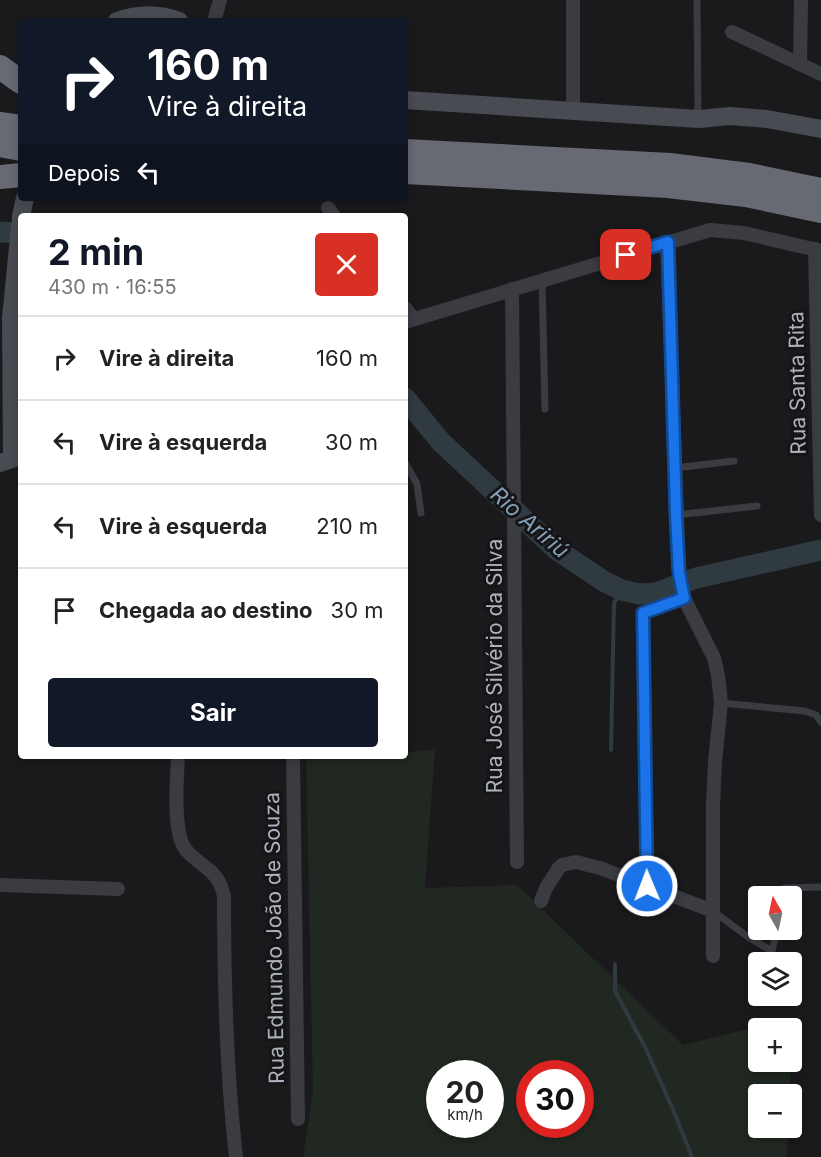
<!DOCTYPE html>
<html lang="pt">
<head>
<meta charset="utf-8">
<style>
	:root { --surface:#fff; --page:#f2f2f2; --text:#222; --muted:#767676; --line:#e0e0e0; --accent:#111827 }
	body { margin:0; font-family:Inter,sans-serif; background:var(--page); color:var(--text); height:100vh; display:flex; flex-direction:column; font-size:22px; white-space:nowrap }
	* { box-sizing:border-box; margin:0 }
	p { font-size:20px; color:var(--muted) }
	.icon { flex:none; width:33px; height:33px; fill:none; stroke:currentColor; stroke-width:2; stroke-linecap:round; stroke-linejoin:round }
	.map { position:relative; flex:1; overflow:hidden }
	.drawer { position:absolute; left:18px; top:213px; width:390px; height:546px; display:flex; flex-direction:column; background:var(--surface); border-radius:6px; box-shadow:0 3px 9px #0003 }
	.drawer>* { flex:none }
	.top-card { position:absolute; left:18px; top:18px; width:390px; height:183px; border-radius:6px; box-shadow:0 3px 9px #0003; background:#111827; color:#fff; overflow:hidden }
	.needle { width:39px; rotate:351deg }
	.fabs { position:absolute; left:748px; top:886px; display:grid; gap:12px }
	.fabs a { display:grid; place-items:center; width:54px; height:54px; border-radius:6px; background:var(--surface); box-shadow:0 3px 9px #0003; font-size:30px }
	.speed { position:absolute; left:426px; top:1060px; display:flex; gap:12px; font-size:30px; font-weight:700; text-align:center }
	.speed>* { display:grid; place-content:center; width:78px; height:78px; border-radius:50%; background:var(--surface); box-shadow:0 3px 9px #0003; line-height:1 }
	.speed small { font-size:15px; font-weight:400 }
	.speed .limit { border:9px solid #d22; background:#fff; color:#111 }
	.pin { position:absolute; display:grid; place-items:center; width:51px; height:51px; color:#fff; margin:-26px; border-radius:12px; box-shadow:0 3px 9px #0006 }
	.me { position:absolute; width:66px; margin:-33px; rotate:359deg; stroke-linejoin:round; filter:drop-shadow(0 0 4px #0008) }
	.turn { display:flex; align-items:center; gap:21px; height:126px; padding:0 30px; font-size:27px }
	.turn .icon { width:78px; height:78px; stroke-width:2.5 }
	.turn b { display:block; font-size:42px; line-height:51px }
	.then { display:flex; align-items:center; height:57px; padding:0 30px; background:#0003; gap:12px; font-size:22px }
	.round { display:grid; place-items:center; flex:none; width:63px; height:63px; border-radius:6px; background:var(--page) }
	.headline { display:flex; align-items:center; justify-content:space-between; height:102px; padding:0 30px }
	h1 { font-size:36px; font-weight:700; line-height:45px; color:var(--accent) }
	.primary-button { display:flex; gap:12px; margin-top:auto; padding:12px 30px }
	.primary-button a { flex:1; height:69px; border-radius:6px; background:var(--accent); color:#fff; font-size:24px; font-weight:700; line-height:69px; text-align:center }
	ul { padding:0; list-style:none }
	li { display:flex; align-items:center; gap:18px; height:84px; padding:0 30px; border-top:2px solid var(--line) }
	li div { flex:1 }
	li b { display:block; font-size:22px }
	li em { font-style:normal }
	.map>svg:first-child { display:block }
	.green { fill:#202821; fill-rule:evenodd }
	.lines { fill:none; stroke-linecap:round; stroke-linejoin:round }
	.stream { stroke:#2f3a41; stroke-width:4 }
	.river { stroke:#2f3a41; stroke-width:21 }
	.service { stroke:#3b3c41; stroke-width:7 }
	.minor { stroke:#3b3c41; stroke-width:14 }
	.secondary { stroke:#494b52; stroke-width:18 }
	.motorway { stroke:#676a73; stroke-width:24 }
	.route-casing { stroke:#114b97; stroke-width:15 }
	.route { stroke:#1a73e8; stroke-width:10 }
	.labels { text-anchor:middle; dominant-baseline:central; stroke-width:6; stroke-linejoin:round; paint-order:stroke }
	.street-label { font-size:21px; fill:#acb2bc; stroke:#151517 }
	.water-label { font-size:22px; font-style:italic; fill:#83a0b7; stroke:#151517 }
</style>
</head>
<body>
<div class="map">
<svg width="821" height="1157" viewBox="0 0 821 1157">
	<rect width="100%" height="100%" fill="#1a1a1c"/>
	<path class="green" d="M435 749 425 888 517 885 683 1045 793 1018 792 1039V1029H759V1062H791L790 1095H759V1128H788L787 1157H303L313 1092 306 756H405V753ZM440 1074H490V1125H440ZM530 1074H580V1125H530Z"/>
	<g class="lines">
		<g class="stream">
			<polyline points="611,750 614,603 622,590"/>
			<polyline points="615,964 615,991 646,1049 675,1114 692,1157"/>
		</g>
		<g class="river">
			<polyline points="0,232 21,233"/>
			<polyline points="405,398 441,442 557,550 605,582 622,590 639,594 656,593 696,578 821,550"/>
		</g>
		<g class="service">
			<polyline points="697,0 698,117"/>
			<polyline points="542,280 545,409"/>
			<polyline points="405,462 417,484 421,513"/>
			<polyline points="675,468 734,461"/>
			<polyline points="676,515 757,506"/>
			<polyline points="721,703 805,711 816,715 821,722"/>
			<polyline points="779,897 780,892 785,888 821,887"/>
			<polyline points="713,911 748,937 772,951 777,930"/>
		</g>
		<g class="minor">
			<polyline points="573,0 573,110"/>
			<polyline points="214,21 220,0"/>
			<polyline points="732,32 821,74"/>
			<polyline points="800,64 801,0"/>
			<polyline points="328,208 334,216"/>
			<polyline points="667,242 679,573 684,598 714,658 718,675 721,703 715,762 713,805 713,956"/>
			<polyline points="815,249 821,515"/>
			<polyline points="512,289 517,862"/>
			<polyline points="405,308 414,319"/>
			<polyline points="405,322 710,230 744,233 821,251"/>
			<path d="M178 756C177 777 172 834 186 850 202 868 218 869 224 896 224 983 226 1070 236 1157"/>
			<polyline points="293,756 298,1119"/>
			<polyline points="0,885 118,889"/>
			<polyline points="647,886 643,613 684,598"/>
			<polyline points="541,901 546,888 558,869 562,865 576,862 600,868 713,911"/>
		</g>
		<g class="secondary">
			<path d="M117 21C137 14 158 13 179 21"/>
			<polyline points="405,100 699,119 730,116 767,119 821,129"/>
			<polyline points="21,216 25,198"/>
			<polyline points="0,463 12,459 11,318 21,217"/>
		</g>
		<g class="motorway">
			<polyline points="0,67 21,82"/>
			<polyline points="0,124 21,127"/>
			<polyline points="0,145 21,149"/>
			<polyline points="405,151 670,165 749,175 821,190"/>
			<polyline points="405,172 668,186 746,195 821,211"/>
			<polyline points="0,177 21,175"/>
		</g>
	</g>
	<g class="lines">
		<defs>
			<polyline id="route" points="626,255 668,242 676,515 679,573 684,598 643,613 647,886"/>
		</defs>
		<use href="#route" class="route-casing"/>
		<use href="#route" class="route"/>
	</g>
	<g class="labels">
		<g class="street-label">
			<text transform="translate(797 383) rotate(-91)">Rua Santa Rita</text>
			<text transform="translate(494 666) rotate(-90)">Rua José Silvério da Silva</text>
			<text transform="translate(274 938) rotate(-91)">Rua Edmundo João de Souza</text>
		</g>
		<g class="water-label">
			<text transform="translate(530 522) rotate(41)">Rio Aririú</text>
		</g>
	</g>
</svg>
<div class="fabs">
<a><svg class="needle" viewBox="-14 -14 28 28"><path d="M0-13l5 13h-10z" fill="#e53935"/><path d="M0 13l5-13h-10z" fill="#767676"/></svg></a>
<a><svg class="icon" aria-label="layers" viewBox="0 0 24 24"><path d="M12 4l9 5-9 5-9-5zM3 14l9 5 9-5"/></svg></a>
<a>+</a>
<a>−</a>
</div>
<div class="speed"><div>20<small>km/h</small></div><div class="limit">30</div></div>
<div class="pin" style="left:626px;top:255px;background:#d93025"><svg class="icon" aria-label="arrive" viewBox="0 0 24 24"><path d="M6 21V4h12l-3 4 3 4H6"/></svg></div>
<svg class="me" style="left:647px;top:886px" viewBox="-20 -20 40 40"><circle r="17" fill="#1a73e8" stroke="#fff" stroke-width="3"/><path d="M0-11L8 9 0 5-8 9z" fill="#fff"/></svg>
<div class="top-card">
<div class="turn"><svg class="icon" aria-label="right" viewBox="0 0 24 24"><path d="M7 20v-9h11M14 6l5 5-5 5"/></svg><div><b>160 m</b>Vire à direita</div></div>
<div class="then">Depois<svg class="icon" aria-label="left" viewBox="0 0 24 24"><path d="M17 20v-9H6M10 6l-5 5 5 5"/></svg></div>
</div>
<section class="drawer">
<div class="headline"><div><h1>2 min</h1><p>430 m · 16:55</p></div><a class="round" style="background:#d93025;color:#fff"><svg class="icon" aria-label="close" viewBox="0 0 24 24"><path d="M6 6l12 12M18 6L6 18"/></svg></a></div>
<ul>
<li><svg class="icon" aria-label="right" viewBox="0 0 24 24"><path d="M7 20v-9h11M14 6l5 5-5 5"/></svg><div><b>Vire à direita</b></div><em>160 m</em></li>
<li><svg class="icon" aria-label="left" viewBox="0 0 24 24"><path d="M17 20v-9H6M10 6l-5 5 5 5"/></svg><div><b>Vire à esquerda</b></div><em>30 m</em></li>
<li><svg class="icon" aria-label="left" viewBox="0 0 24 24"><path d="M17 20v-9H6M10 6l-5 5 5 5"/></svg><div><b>Vire à esquerda</b></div><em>210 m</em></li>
<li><svg class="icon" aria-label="arrive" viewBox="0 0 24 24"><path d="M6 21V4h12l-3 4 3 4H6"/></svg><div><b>Chegada ao destino</b></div><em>30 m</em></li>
</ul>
<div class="primary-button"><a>Sair</a></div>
</section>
</div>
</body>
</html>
